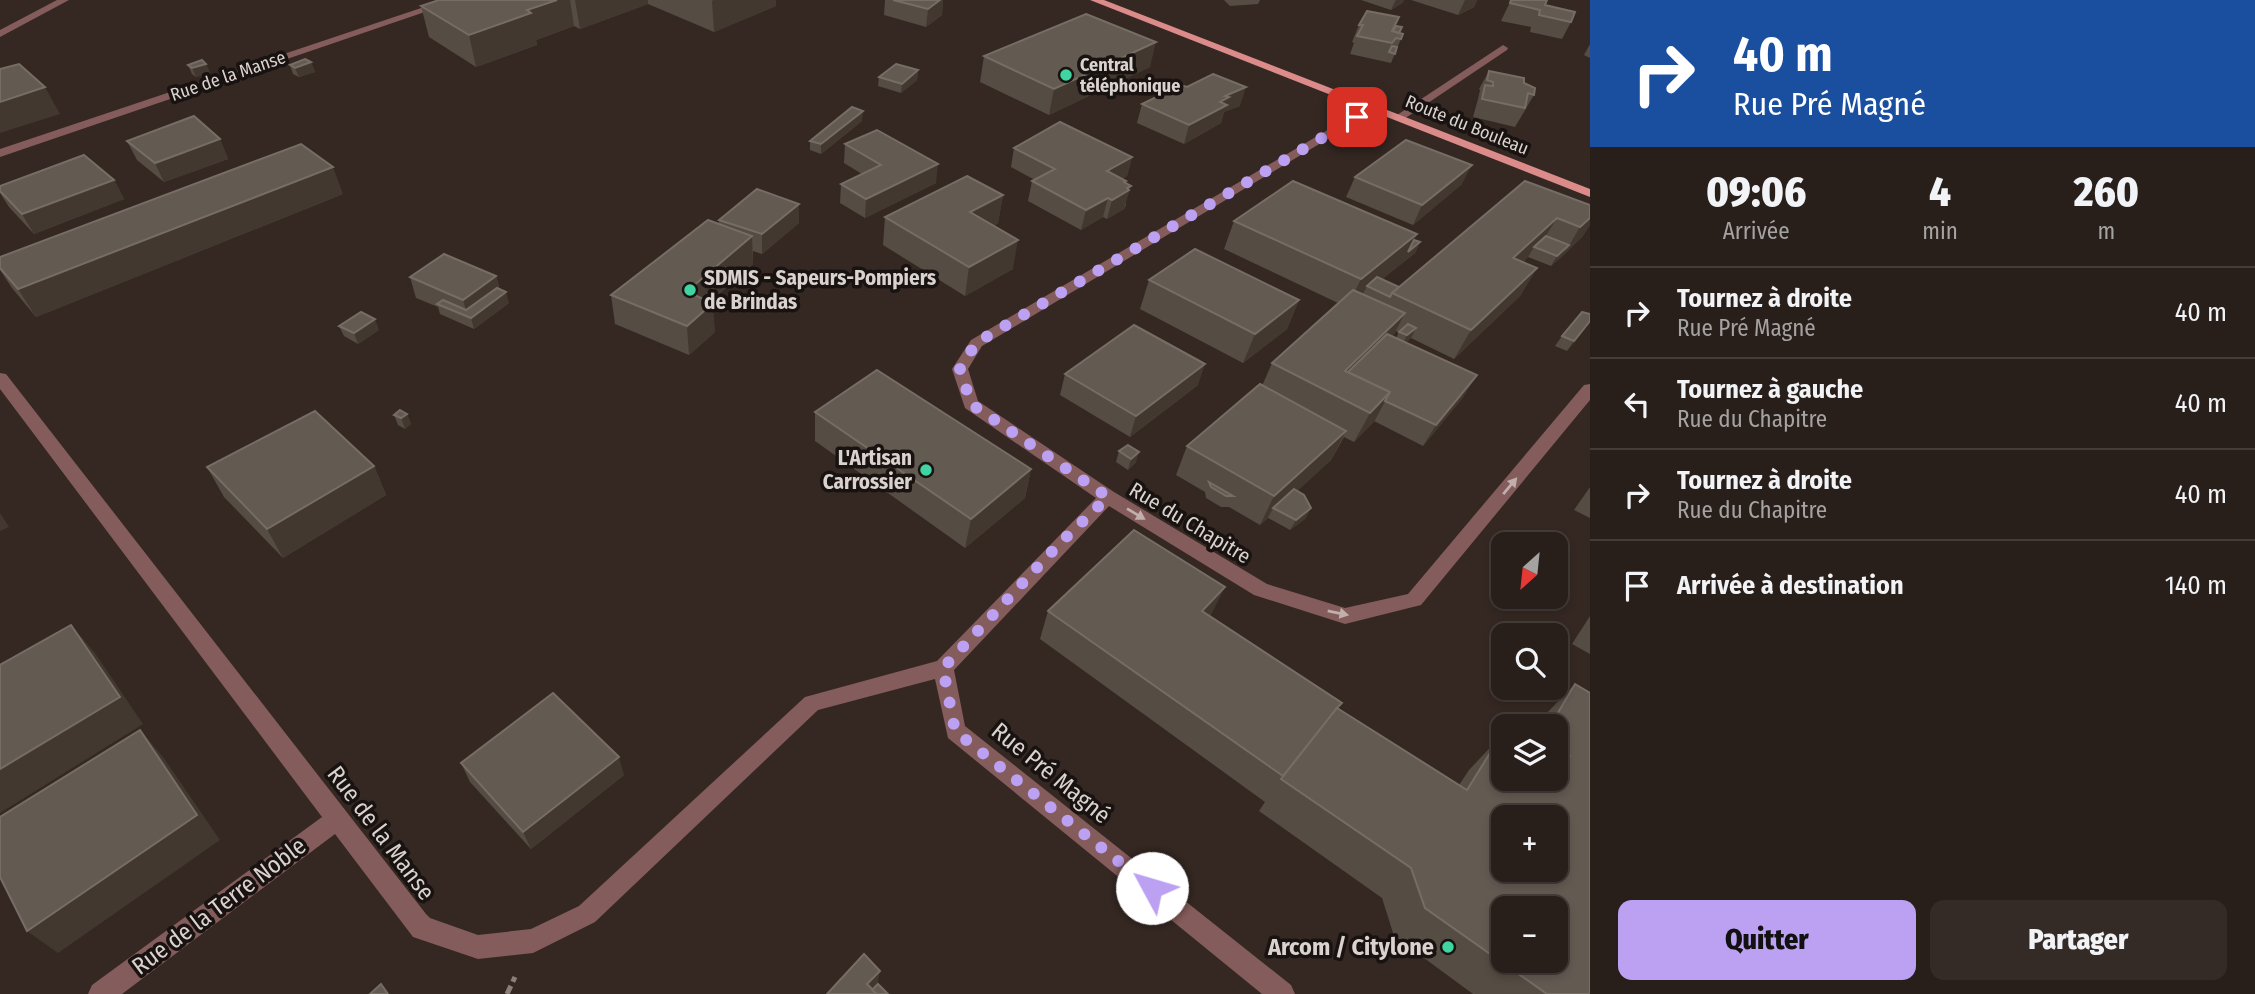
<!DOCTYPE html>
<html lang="fr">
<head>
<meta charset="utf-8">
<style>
	:root { --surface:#281e1a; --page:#342b27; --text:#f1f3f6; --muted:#a5a2a2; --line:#443c39; --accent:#bca0f2 }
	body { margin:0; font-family:"Fira Sans Condensed",sans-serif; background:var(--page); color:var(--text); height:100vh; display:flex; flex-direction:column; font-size:26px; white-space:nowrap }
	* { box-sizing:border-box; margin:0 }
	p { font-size:23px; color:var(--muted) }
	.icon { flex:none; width:38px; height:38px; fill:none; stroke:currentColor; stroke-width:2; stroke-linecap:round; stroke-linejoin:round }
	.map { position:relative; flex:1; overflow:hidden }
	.side { display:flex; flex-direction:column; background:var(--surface); width:665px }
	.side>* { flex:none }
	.hud { background:#1a4fa0; color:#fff; overflow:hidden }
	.needle { width:46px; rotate:207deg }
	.fabs { position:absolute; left:1491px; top:532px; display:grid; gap:14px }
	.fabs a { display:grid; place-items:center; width:77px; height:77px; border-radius:14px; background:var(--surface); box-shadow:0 4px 10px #0003,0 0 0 2px var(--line); font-size:35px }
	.pin { position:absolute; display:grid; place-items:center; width:60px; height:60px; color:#fff; margin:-30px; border-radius:14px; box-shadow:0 4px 10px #0006 }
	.me { position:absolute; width:77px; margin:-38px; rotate:309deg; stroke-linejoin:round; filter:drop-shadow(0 0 5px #0008) }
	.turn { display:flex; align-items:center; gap:24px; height:147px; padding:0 28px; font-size:32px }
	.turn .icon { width:91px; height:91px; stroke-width:2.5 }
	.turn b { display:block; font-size:49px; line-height:60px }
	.eta { display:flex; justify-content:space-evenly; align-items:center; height:119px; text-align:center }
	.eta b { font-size:42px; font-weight:800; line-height:49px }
	.button { display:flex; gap:14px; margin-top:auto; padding:14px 28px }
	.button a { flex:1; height:80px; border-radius:14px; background:var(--accent); color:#111; font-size:28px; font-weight:800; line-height:80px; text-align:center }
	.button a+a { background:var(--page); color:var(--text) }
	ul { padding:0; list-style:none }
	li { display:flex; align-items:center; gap:21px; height:91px; padding:0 28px; border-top:2px solid var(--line) }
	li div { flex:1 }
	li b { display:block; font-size:26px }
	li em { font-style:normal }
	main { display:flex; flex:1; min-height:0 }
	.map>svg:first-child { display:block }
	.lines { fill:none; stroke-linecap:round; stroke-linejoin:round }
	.path { stroke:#8a7f7b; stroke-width:5; stroke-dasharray:9 4.5; stroke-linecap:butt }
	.minor { fill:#845c5b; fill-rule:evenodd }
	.major { fill:#db8b8a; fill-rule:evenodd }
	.wall { fill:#554c43; fill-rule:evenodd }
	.shaded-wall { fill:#423830 }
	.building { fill:#635a52; stroke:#766d65; stroke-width:2; fill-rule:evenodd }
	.oneway { fill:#c0afac }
	.route { stroke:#bca0f2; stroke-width:12; stroke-dasharray:0 21.6 }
	.poi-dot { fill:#3fd4a2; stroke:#181310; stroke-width:2.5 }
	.labels { text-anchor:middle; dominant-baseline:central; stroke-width:7; stroke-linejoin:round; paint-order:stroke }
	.far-poi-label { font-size:18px; font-weight:bold; fill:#dad2cf; stroke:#181310; text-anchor:start }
	.far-street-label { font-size:18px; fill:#dad2cf; stroke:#181310 }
	.poi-label { font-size:21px; font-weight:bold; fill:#dad2cf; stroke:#181310; text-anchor:start }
	.street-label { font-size:21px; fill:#dad2cf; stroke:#181310 }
	.near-street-label { font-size:24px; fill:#dad2cf; stroke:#181310 }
	.near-poi-label { font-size:24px; font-weight:bold; fill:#dad2cf; stroke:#181310; text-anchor:end }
</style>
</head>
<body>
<main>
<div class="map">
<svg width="1590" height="994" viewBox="0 0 1590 994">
	<rect width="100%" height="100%" fill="#352823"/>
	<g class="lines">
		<polyline class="path" points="507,994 515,977"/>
		<g class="minor">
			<polygon points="57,0 69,0 0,37 0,30"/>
			<polygon points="445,0 460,0 0,157 0,149"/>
			<polygon points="1503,45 1508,48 1507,50 1404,119 1394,117"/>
			<polygon points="1377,105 1381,106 1381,110 1361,119 982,346 968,369 978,401 1114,492 1267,584 1345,608 1408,594 1584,385 1590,384 1590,400 1421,605 1345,624 1254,595 1109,506 954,670 965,726 1291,985 1295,994 1262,994 948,738 935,679 818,710 595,922 533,953 478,959 413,937 335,834 122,994 88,994 92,985 322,817 0,389 0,373 6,374 426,914 430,918 478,935 531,929 579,906 805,697 937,661 1096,498 965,408 952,369 971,340 1353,115"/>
		</g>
		<polygon class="major" points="1090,0 1104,0 1590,189 1590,197"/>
	</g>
	<g class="wall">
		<polygon points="439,0 776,0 776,6 714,32 648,4 580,29 574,26 536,40 537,45 476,67 429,37 421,6"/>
		<polygon points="885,0 943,0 942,15 926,27 884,15"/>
		<polygon points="1224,0 1260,0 1258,4 1230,6"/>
		<polygon points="1361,0 1404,0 1402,3 1391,10"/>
		<polygon points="1411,0 1477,0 1474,7 1458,15"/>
		<polygon points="1511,0 1571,22 1562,39 1530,32 1531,27 1501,21"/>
		<polygon points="1359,25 1396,26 1399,33 1403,34 1391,63 1350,54 1354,43 1352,42"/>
		<polygon points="1590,44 1590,58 1584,55"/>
		<polygon points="984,56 1150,67 1049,115 980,82"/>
		<polygon points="311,62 315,72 299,77 293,74 290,65"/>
		<polygon points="206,64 210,73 196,77 192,74 188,65"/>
		<polygon points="918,70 917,80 901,93 878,86 879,77"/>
		<polygon points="1489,71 1524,83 1534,95 1515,127 1473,117 1478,99 1480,90 1479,89"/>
		<polygon points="1142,104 1240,106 1224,112 1221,123 1184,144 1137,123"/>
		<polygon points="862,121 821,154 810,150 810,141"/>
		<polygon points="220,139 228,159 164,182 137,160 127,141"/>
		<polygon points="845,144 936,183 865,218 840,203 841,184 862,174 844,163"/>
		<polygon points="1014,148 1132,157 1127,176 1122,179 1125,183 1126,205 1124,209 1107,219 1103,217 1081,230 1028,201 1032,181 1035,180 1011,167"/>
		<polygon points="1355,177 1462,184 1413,225 1346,197"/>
		<polygon points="114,180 124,199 34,234 9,207 0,193 0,186"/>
		<path d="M1525 181 1590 205V225L1582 237 1551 266 1528 257 1523 262 1537 268 1520 296 1454 359 1411 338 1405 343 1464 396 1423 446 1374 421 1354 442 1344 437 1331 460 1297 491 1311 508 1305 519 1290 530 1268 518 1260 525 1229 507H1221L1206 498 1205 492 1176 475 1187 446 1262 386 1272 363 1338 303 1224 249 1234 221 1417 234 1414 240 1420 242 1415 253 1382 279 1399 287ZM1396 331 1399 332 1396 338 1392 337Z"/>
		<polygon points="343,194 36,317 12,288 0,270 0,257"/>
		<polygon points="1003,195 998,223 994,226 1013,269 965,296 883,245 885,217"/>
		<polygon points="799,204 799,223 762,254 753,251 753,264 710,302 715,332 689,355 615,324 611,295 719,224 719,220"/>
		<polygon points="496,276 500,290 509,303 474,329 440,314 438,307 416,298 410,277"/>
		<polygon points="1149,280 1299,300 1287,329 1243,363 1140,309"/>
		<polygon points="339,326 379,330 358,344 344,336"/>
		<polygon points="1587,326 1567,351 1555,346 1562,336"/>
		<polygon points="1065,374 1198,385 1130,437 1060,395"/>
		<polygon points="815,412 1031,469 1025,498 965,548 815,441"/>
		<polygon points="407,414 411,424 405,429 398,425 394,415"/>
		<polygon points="1119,451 1136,462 1128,470 1116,462"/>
		<polygon points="374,466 386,495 283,558 224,497 207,467"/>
		<polygon points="1590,487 1590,518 1574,510"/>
		<polygon points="1048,611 1211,615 1210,617 1338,708 1459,785 1469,770 1500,737 1556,779 1556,726 1537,726 1542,718 1575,684 1590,994 1473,994 1394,936 1382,898 1259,811 1265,802 1040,639"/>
		<polygon points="1590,616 1590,654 1572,644"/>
		<polygon points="461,763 624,775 531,849 470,782"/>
	</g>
	<g class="shaded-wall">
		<polygon points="557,0 570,0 574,26 536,40 537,45 476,67 469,35 527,10"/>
		<polygon points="575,0 648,0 648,4 580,29"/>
		<polygon points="714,0 776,0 776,6 714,32 712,1"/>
		<polygon points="940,0 943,0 942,15 926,27 928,9"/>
		<polygon points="1396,0 1404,0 1402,3 1391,10 1395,1"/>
		<polygon points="1465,0 1477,0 1474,7 1458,15"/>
		<polygon points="1156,42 1150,67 1049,115 1054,89"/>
		<polygon points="311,62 315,72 299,77 295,68"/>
		<polygon points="206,64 210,73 196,77 192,68"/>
		<polygon points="918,70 917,80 901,93 902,84"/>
		<polygon points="45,87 60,114 0,133 0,102"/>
		<polygon points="1246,87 1240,106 1224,112 1221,123 1184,144 1189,125 1225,96"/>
		<polygon points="863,111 862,121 821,154 821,144"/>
		<polygon points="220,139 228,159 164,182 155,163"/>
		<polygon points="1132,157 1127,176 1103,191 1107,171"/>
		<polygon points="938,164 936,183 865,218 866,199"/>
		<polygon points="1472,165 1462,184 1413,225 1422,205"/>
		<polygon points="333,167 343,194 36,317 18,289"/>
		<polygon points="114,180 124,199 34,234 22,214"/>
		<polygon points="1126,181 1123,193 1131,186 1124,209 1107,219 1112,200"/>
		<polygon points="1003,195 998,223 967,241 970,212"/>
		<polygon points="1108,198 1103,217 1081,230 1086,210"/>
		<polygon points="799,204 799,223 762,254 762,234"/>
		<polygon points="1557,218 1539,247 1534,247 1528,257 1496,286 1513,258"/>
		<polygon points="1590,218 1590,225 1582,237 1563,256 1580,227"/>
		<polygon points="1417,234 1403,263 1371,288 1367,286 1362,296 1347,308 1361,279"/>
		<polygon points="752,236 753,264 695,315 692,287"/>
		<polygon points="1018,240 1013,269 965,296 969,267"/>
		<polygon points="1420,242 1415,253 1403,262 1408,252"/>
		<polygon points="1569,245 1563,256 1551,266 1557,256"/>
		<polygon points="1537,268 1520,296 1454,359 1471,330"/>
		<polygon points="496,276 501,296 506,292 509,303 474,329 471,318 468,317 463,300"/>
		<polygon points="1299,300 1287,329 1243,363 1255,334"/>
		<polygon points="713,303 715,332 689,355 687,326"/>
		<polygon points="1405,313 1390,342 1348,383 1345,371"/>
		<polygon points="375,319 379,330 358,344 354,333"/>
		<polygon points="1590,321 1587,326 1567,351 1574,341"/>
		<polygon points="1416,328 1411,338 1402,346 1407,335"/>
		<polygon points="1205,364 1198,385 1130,437 1136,416"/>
		<polygon points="1477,375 1464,396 1423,446 1436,425"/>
		<polygon points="1390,392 1374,422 1354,442 1370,413"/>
		<polygon points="407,414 411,424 405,429 401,418"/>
		<polygon points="1346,431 1331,460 1277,510 1273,508 1268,518 1260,525 1274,496"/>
		<polygon points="1139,452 1136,462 1128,470 1131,459"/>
		<polygon points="374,466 386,495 283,558 267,529"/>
		<polygon points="1031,469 1025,498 965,548 971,519"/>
		<polygon points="1311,508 1305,519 1290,530 1296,520"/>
		<polygon points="0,513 9,527 0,531"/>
		<polygon points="1225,587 1211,615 1189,640 1202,611"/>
		<polygon points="71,625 95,653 143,724 0,813 0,769"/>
		<polygon points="140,730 163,757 220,840 58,953 27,931"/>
		<polygon points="619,757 624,775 531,849 523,832"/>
		<polygon points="880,971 876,992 874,994 867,984"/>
	</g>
	<g class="building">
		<polygon points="439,0 557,0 527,10 531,13 469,35 421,6"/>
		<polygon points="893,0 940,0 928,9"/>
		<polygon points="1511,0 1547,0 1545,5 1575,12 1571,22 1539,15 1540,10 1510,3"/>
		<polygon points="1367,11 1399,17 1392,31 1403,34 1401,39 1396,38 1392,43 1357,36 1363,25 1359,25"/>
		<polygon points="1086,14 1156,42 1054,89 984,56"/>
		<polygon points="1396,26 1402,27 1399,33 1393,31"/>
		<polygon points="1392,46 1397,47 1395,54 1389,52"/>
		<polygon points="305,59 311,62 295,68 290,65"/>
		<polygon points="202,60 206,64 192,68 188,65"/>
		<polygon points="19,64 45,87 0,102 0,69"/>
		<polygon points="896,64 918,70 902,84 879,77"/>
		<polygon points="1489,71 1524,78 1524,83 1535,88 1534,95 1528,93 1525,108 1482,99 1485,85 1493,86 1493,82 1487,80"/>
		<polygon points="1213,74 1246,87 1225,96 1229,97 1220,102 1227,105 1189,125 1142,104 1181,85 1187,87"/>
		<polygon points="852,107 863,111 821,144 810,141"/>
		<polygon points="194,116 220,139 155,163 127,141"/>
		<polygon points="1060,122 1132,157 1107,171 1126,181 1124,182 1131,186 1127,188 1129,190 1112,200 1108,198 1086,210 1032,181 1055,169 1014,148"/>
		<polygon points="877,130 938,164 866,199 841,184 881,165 845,144"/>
		<polygon points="1406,140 1472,165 1422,205 1355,177"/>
		<polygon points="301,144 333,167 18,289 0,268 0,257"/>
		<polygon points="84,155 114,180 22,214 0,191 0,186"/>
		<polygon points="967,176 1003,195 970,212 1018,240 969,267 885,217"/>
		<polygon points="1293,181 1417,234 1361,279 1234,221"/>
		<polygon points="1525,181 1590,205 1590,218 1580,227 1557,218 1513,258 1537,268 1471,330 1392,293"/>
		<polygon points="757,189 799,204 762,234 719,220"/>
		<polygon points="708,220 752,236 692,287 694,295 713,303 687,326 611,295"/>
		<polygon points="1546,236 1569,245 1557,256 1534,247"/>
		<polygon points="1414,240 1420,242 1408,252"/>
		<polygon points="1195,249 1299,300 1255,334 1149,280"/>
		<polygon points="444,254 496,276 463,300 410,277"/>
		<polygon points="1377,277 1399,287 1392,293 1390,297 1367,286"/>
		<polygon points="497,288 506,292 471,318 437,304 443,300 466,310"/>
		<polygon points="1353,290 1405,313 1345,371 1390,392 1370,413 1272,363"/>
		<polygon points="361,312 375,319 354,333 339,326"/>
		<polygon points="1582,312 1590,314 1590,321 1574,341 1562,336"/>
		<polygon points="1408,324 1416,328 1407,335 1399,332"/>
		<polygon points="1134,325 1205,364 1136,416 1065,374"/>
		<polygon points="1387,334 1477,375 1436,425 1385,401 1390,392 1348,372"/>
		<polygon points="877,370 1031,469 971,519 815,412"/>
		<polygon points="1260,384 1346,431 1274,496 1187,446"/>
		<polygon points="400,410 407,414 401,418 394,415"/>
		<polygon points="315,411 374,466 267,529 207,467"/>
		<polygon points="1128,445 1139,452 1131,459 1119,451"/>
		<polygon points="1209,482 1233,496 1226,496 1211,487"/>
		<polygon points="1294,489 1304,495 1311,508 1296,520 1273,508"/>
		<polygon points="1134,530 1225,587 1202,611 1342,703 1337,708 1283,776 1048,611"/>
		<polygon points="71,625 120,697 0,769 0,665"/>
		<path d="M1575 684 1590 693V994H1547L1425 908 1411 868 1281 779 1337 708 1467 790 1500 737 1503 739V779H1556V772L1560 775 1570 756 1556 747V726H1550ZM1503 817H1556V870H1503ZM1503 908H1556V961H1503Z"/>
		<polygon points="553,693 619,757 523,832 461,763"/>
		<polygon points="140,730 197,815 27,931 0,877 0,817"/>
		<polygon points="864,954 880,971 867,984 877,994 827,994"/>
		<polygon points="381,984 388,994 370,994"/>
		<polygon points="878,984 888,994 877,994 872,990"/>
	</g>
	<defs><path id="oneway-solid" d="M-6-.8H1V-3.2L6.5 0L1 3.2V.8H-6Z" transform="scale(1.75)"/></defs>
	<g class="oneway">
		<use href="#oneway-solid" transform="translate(1510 486) rotate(-50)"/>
		<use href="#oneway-solid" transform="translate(1136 514) rotate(31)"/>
		<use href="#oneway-solid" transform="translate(1338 613) rotate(11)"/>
	</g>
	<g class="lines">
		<polyline class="route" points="1152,888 955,731 943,668 1061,542 1108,497 971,404 960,369 976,343 1357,117"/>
	</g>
	<g class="poi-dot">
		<circle cx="1066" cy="75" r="7"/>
		<circle cx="690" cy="290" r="7"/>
		<circle cx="926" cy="470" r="7"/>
		<circle cx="1448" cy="947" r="7"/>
	</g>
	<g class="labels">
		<g class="far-poi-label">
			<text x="1080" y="65">Central<tspan x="1080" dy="21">téléphonique</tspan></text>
		</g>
		<g class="far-street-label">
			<text transform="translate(228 76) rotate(-19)">Rue de la Manse</text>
			<text transform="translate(1467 125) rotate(22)">Route du Bouleau</text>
		</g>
		<g class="poi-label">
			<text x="704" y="278">SDMIS - Sapeurs-Pompiers<tspan x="704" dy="24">de Brindas</tspan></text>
			<text x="912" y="458" text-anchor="end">L'Artisan<tspan x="912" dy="24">Carrossier</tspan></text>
		</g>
		<g class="street-label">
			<text transform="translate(1190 523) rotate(31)">Rue du Chapitre</text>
		</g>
		<g class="near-street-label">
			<text transform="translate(1051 773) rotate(39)">Rue Pré Magné</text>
			<text transform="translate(381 833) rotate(53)">Rue de la Manse</text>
			<text transform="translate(219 906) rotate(-37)">Rue de la Terre Noble</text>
		</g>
		<g class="near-poi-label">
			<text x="1434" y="947">Arcom / Citylone</text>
		</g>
	</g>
</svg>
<div class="fabs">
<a><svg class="needle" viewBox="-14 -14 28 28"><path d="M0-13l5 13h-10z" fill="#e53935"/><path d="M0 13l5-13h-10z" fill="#a5a2a2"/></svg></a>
<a><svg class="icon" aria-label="search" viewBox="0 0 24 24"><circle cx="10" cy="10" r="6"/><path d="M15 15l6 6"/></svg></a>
<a><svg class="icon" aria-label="layers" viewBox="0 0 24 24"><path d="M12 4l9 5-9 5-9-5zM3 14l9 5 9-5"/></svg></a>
<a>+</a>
<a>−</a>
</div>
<div class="pin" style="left:1357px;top:117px;background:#d93025"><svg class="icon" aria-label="arrive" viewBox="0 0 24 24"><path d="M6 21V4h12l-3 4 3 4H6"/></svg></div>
<svg class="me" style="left:1152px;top:888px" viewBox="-20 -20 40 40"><circle r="19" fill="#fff"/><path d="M0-13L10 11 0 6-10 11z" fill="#bca0f2"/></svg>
</div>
<section class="side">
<div class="hud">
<div class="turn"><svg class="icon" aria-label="right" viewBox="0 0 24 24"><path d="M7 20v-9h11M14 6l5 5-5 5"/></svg><div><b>40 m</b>Rue Pré Magné</div></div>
</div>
<div class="eta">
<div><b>09:06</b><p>Arrivée</p></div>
<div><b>4</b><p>min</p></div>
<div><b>260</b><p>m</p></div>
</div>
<ul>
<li><svg class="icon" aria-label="right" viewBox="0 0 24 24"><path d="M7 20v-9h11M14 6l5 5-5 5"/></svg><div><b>Tournez à droite</b><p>Rue Pré Magné</p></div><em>40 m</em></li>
<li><svg class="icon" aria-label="left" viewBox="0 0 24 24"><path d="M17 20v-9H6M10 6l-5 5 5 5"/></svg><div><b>Tournez à gauche</b><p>Rue du Chapitre</p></div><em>40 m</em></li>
<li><svg class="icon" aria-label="right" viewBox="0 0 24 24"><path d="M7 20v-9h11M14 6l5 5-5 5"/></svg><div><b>Tournez à droite</b><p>Rue du Chapitre</p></div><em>40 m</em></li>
<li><svg class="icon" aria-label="arrive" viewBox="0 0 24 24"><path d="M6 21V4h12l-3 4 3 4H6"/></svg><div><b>Arrivée à destination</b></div><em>140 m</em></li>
</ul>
<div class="button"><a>Quitter</a><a>Partager</a></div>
</section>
</main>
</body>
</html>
